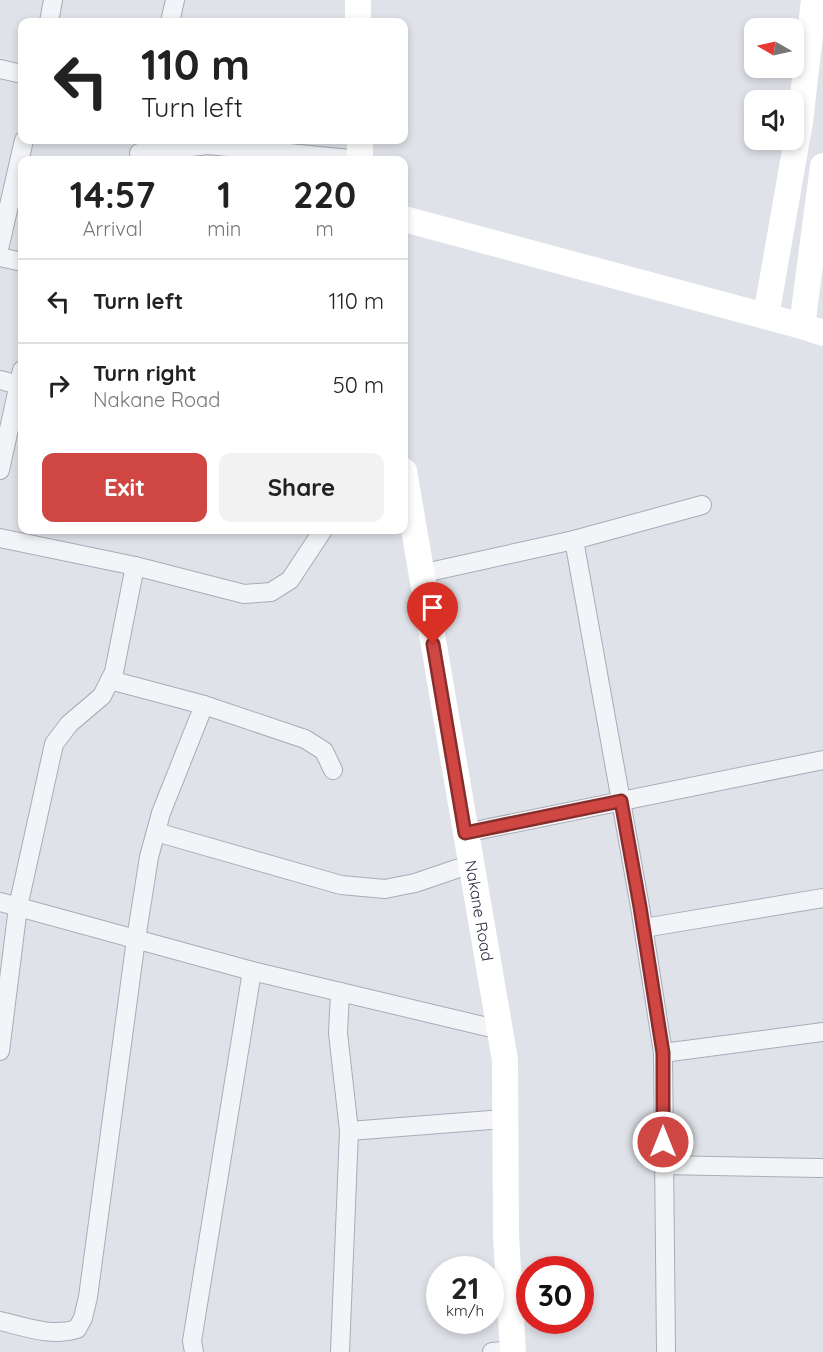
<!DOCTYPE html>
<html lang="en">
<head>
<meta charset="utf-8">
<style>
	:root { --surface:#fff; --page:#f2f2f2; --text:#222; --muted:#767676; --line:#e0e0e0; --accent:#d04643 }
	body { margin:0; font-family:Quicksand,sans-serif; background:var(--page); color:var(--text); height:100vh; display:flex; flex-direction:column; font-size:22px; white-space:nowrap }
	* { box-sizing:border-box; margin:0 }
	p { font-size:20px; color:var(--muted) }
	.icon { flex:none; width:33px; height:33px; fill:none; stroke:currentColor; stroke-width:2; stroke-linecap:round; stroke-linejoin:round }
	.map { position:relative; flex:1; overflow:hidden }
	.drawer { position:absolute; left:18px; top:156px; width:390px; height:378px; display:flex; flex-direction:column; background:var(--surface); border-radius:12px; box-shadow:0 3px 9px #0003 }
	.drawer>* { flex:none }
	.hud { position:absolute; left:18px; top:18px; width:390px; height:126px; border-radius:12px; box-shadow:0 3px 9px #0003; background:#fff; color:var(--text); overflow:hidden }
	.needle { width:39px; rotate:279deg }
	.buttons { position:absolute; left:744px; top:18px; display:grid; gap:12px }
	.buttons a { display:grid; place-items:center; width:60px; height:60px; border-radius:12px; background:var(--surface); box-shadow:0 3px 9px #0003; font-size:30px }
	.speed { position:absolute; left:426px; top:1256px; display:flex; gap:12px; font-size:30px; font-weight:700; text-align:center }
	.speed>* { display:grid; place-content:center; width:78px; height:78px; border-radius:50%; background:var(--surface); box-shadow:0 3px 9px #0003; line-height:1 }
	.speed small { font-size:15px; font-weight:400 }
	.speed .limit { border:9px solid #d22; background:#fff; color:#111 }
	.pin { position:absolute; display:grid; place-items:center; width:51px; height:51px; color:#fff; margin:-62px -26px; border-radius:50% 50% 50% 0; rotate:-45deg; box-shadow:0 0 6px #0007 }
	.pin .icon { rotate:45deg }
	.me { position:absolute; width:66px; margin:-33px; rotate:0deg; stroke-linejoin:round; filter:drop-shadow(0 0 4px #0008) }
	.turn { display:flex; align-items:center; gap:21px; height:126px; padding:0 24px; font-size:27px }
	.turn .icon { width:78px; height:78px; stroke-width:2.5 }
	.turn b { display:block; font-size:42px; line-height:51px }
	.eta { display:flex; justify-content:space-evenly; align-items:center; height:102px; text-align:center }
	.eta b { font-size:36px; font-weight:700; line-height:42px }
	.primary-button { display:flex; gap:12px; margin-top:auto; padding:12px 24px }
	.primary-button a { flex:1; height:69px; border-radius:12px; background:var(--accent); color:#fff; font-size:24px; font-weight:700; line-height:69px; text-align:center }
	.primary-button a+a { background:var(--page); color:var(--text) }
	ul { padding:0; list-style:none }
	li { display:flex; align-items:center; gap:18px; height:84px; padding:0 24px; border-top:2px solid var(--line) }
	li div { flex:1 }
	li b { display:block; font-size:22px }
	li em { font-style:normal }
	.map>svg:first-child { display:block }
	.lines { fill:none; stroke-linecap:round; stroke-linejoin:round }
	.street-casing { stroke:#a9acb7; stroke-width:20 }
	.street { stroke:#f3f4f7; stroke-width:18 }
	.secondary { stroke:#fff; stroke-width:26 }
	.route-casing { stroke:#872e2c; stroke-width:15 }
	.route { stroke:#d04643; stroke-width:10 }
	.labels { text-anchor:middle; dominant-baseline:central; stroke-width:6; stroke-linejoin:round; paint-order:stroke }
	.street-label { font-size:16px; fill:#282d41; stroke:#eff1f7 }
</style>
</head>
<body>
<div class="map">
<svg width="823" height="1352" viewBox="0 0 823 1352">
	<rect width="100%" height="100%" fill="#e0e2e9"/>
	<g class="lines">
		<defs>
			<g id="street">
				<polyline points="49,22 53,0"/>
				<polyline points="170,22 175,0"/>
				<polyline points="0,69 22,74"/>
				<polyline points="139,153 208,145 360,160"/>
				<polyline points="0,245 24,140"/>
				<polyline points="0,257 22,262"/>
				<polyline points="0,380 22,386"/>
				<polyline points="0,470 22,370"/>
				<polyline points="0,538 135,566 244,594 271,592 290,580 323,530"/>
				<polyline points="574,540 640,907 663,1053 666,1352"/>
				<polyline points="420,574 574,540 702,505"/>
				<polyline points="110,680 204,705 305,739 324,751 333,770"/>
				<polyline points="156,832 341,885 385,889 415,883 471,864"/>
				<polyline points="465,833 823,760"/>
				<polyline points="0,902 252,971 500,1030"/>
				<polyline points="644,928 823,898"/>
				<polyline points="340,992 338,1033 349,1131 340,1352"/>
				<polyline points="0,1051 18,907 54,744 69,724 102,696 114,672 135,566"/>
				<polyline points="663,1053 823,1032"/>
				<polyline points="349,1131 504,1119"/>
				<polyline points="663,1165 821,1168"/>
				<path d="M0 1321C26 1327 51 1337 77 1329L83 1318 88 1297 136 939 149 857 161 813 204 705"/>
				<polyline points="194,1352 192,1341 252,971"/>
				<polyline points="492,1352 513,1350"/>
			</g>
		</defs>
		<use href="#street" class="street-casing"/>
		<use href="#street" class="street"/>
		<g class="secondary">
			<polyline points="358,0 358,22"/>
			<polyline points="360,140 360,160"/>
			<polyline points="404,219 802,326 823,333"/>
			<polyline points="766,316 800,122 814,0"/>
			<polyline points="802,326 823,166"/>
			<path id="s1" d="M404 471 505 1060 506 1236 513 1352"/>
		</g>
	</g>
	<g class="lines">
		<defs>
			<polyline id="route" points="433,644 465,833 621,801 640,907 663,1053 663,1142"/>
		</defs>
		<use href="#route" class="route-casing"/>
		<use href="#route" class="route"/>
	</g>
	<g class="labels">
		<g class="street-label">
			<text stroke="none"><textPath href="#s1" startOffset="446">Nakane Road</textPath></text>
		</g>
	</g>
</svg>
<div class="buttons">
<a><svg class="needle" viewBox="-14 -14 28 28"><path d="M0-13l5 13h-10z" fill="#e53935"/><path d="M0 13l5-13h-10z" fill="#767676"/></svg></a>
<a><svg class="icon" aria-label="sound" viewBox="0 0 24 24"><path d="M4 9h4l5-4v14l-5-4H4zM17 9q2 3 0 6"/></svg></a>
</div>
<div class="speed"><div>21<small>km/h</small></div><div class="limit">30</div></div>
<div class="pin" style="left:433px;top:644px;background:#d93025"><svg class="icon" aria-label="arrive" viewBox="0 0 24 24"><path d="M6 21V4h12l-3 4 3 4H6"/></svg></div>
<svg class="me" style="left:663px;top:1142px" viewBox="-20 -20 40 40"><circle r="17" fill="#d04643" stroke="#fff" stroke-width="3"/><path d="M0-11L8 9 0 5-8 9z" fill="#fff"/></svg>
<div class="hud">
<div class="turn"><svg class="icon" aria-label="left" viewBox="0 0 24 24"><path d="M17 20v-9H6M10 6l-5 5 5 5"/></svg><div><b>110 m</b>Turn left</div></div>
</div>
<section class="drawer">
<div class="eta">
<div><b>14:57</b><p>Arrival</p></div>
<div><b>1</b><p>min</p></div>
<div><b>220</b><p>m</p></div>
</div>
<ul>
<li><svg class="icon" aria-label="left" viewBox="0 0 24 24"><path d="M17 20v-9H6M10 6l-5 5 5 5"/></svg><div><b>Turn left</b></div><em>110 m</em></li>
<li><svg class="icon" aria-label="right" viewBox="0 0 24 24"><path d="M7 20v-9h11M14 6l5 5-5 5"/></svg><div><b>Turn right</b><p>Nakane Road</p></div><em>50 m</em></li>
</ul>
<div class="primary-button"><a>Exit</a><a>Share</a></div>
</section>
</div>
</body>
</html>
